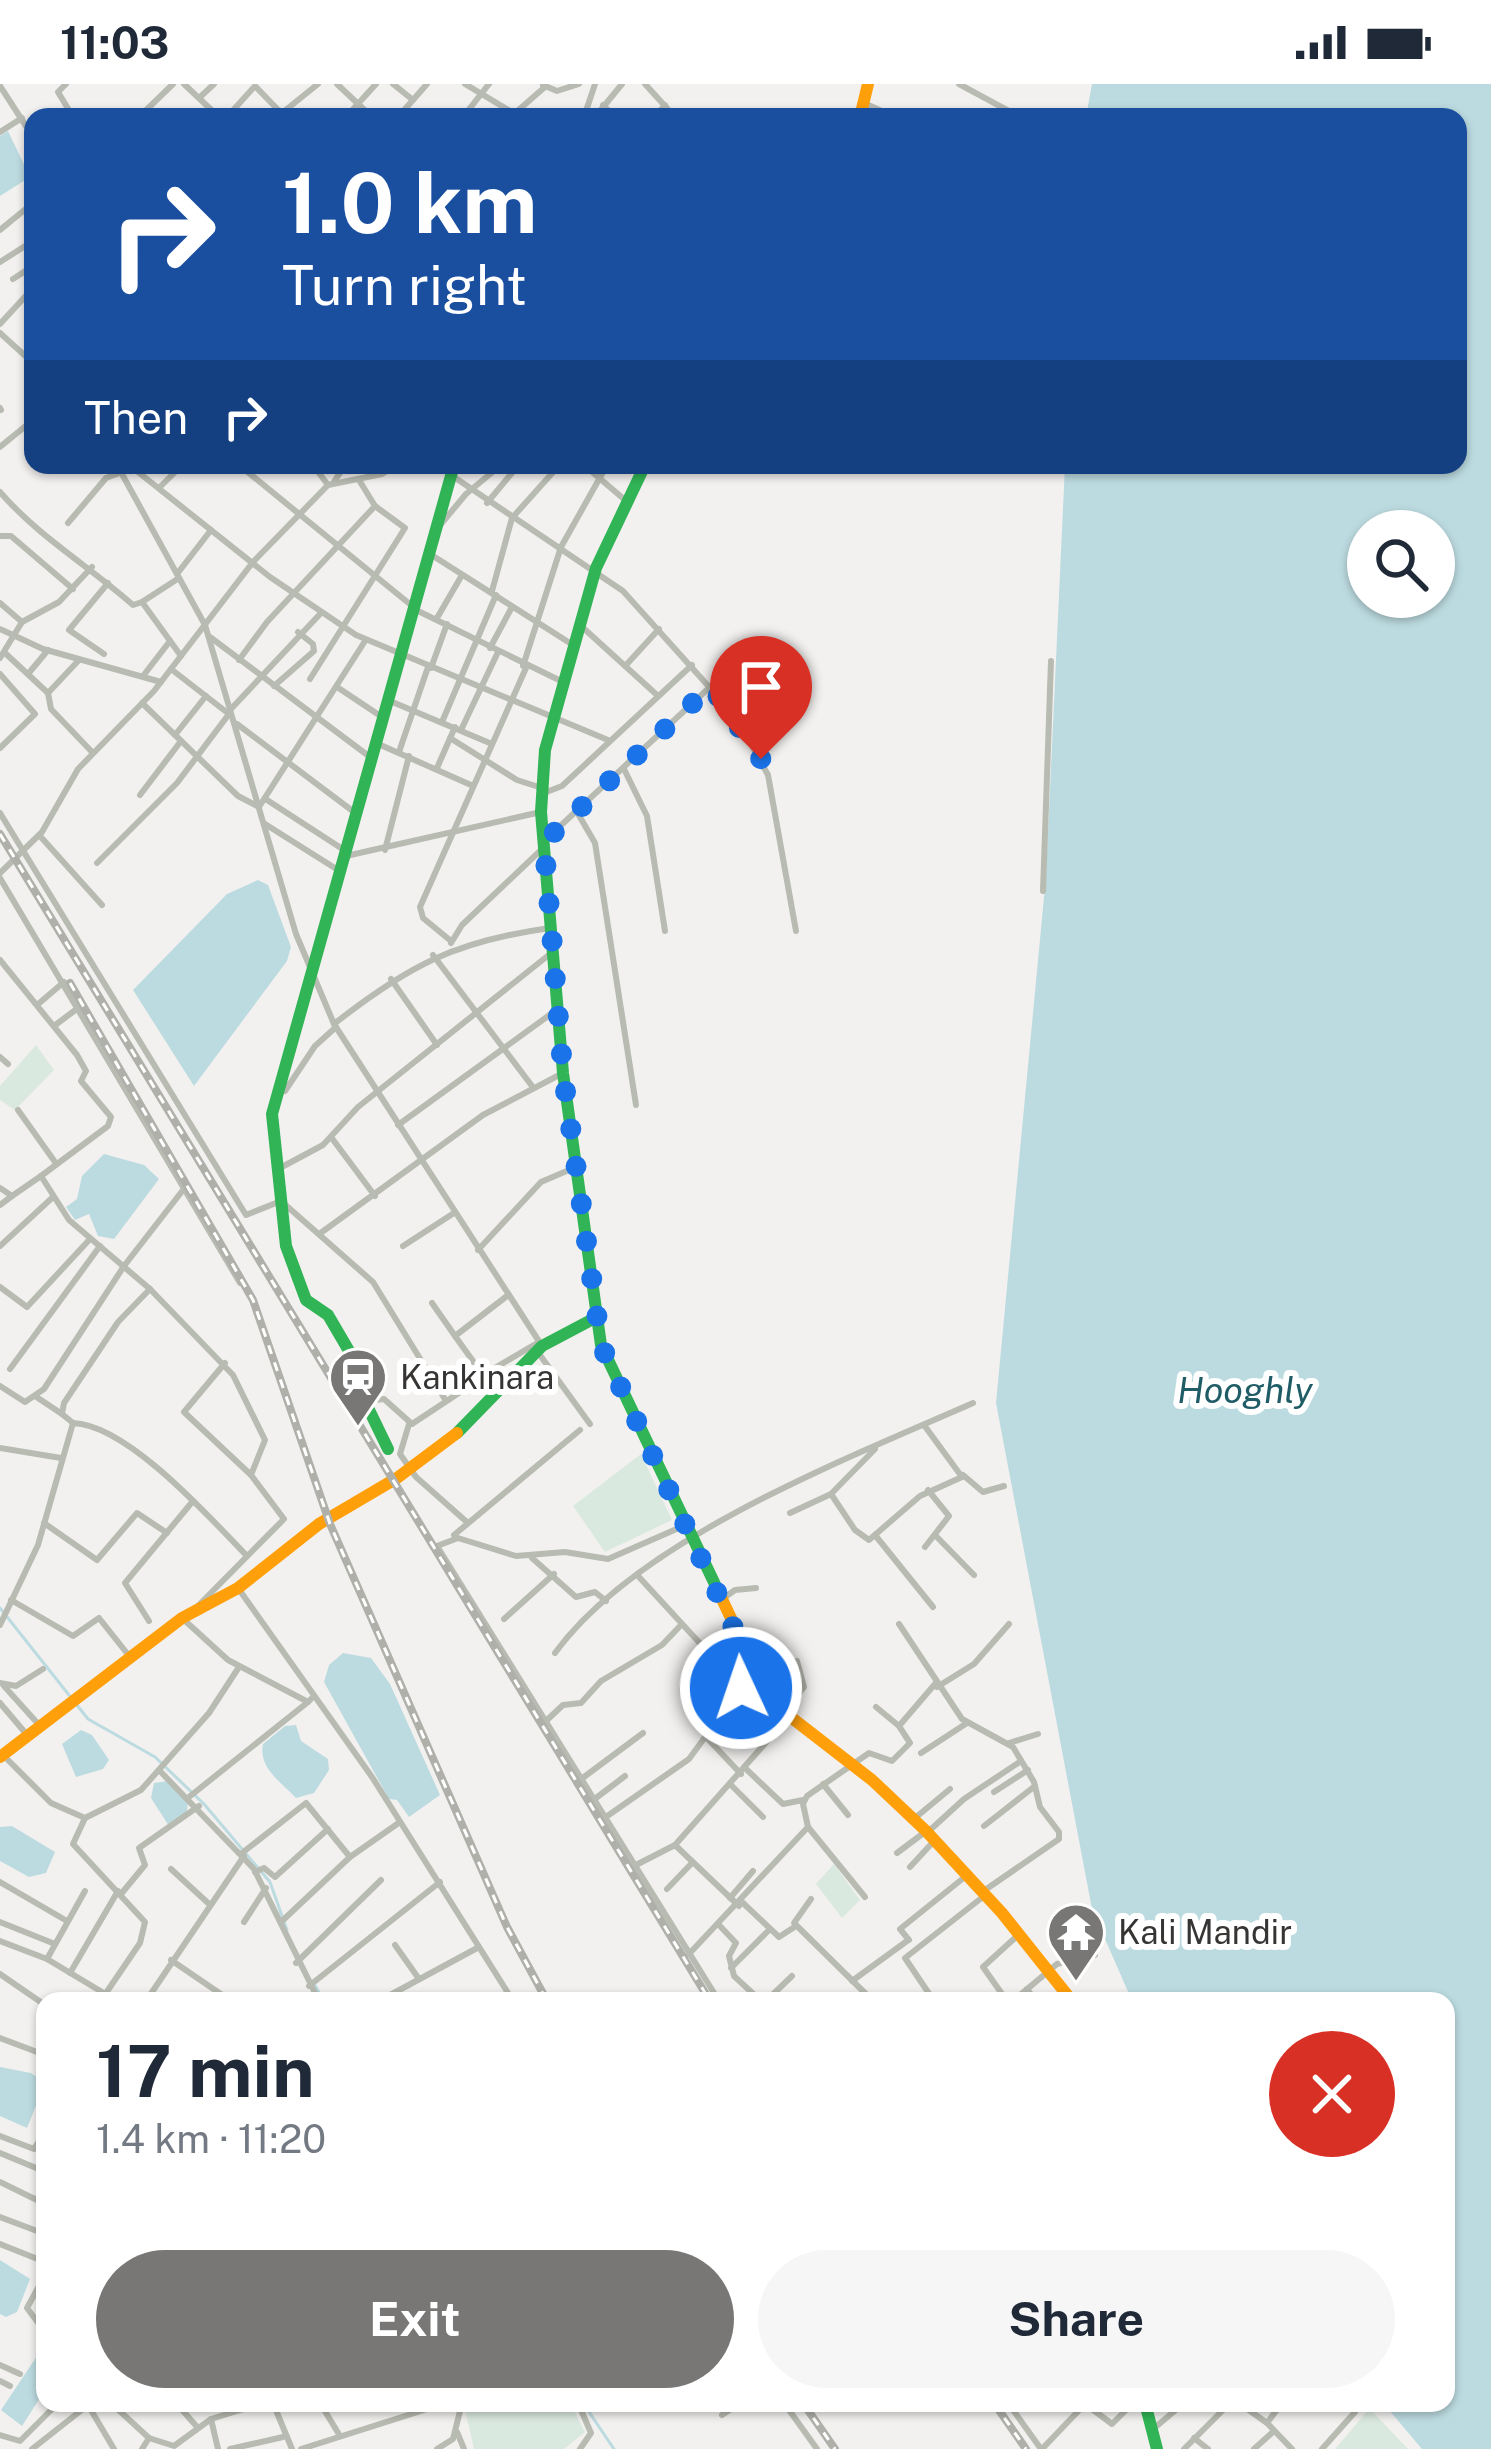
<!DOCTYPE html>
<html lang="en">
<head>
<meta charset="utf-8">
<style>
	:root { --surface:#fff; --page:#f6f6f7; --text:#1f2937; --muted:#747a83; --accent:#797775 }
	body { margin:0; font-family:"Public Sans",sans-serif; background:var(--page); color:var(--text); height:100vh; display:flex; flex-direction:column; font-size:45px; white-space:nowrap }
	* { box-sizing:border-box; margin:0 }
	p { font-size:39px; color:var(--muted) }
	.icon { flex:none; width:66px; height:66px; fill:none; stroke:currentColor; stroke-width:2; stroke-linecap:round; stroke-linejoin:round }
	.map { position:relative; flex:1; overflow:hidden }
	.sheet { position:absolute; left:36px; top:1908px; width:1419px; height:420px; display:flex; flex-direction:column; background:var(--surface); border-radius:24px; box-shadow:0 3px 9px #0004 }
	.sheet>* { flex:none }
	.top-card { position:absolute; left:24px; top:24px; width:1443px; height:366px; border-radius:24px; box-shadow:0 3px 9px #0004; background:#1a4fa0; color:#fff; overflow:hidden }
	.buttons { position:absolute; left:1347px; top:426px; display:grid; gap:24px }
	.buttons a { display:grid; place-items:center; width:108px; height:108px; border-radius:50%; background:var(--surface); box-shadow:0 3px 9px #0004; font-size:60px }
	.pin { position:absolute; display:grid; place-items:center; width:102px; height:102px; color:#fff; margin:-123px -51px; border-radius:50% 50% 50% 0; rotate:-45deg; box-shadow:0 0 12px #0007 }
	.pin .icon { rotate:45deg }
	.me { position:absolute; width:132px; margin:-66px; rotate:357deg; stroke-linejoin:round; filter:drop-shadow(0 0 9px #0008) }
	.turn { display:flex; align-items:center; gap:42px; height:252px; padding:0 60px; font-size:54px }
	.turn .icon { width:156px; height:156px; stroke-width:2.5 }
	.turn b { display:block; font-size:84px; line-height:102px }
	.then { display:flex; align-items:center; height:114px; padding:0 60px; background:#0003; gap:24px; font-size:45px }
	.round { display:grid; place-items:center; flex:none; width:126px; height:126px; border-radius:63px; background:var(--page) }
	.headline { display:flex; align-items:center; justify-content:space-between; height:204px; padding:0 60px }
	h1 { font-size:72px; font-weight:700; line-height:90px }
	.primary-button { display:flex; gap:24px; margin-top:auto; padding:24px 60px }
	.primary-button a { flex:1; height:138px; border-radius:72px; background:var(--accent); color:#fff; font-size:48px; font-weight:700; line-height:138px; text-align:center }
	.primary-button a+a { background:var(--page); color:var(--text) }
	.status { display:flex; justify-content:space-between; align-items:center; height:84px; padding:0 60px; background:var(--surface); direction:ltr }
	.status svg { height:33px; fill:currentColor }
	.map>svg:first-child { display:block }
	.green { fill:#dae9e0 }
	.water { fill:#bcdbe0; fill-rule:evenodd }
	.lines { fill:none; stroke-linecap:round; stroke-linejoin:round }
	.stream { stroke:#bcdbe0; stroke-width:3 }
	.street { stroke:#b8bbb1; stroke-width:6 }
	.fast { stroke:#30b455; stroke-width:12 }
	.slow { stroke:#ff9f0a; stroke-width:12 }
	.rail-casing { stroke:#afb0aa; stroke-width:8 }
	.rail { stroke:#fff; stroke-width:3; stroke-dasharray:9; stroke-linecap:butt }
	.route { stroke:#1a73e8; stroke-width:21; stroke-dasharray:0 37.8 }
	.labels { text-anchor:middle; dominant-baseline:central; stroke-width:12; stroke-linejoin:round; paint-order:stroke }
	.poi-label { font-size:33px; fill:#373534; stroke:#fff; text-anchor:start }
	.water-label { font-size:36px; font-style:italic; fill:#1f5c66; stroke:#fff }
</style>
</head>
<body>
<div class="status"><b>11:03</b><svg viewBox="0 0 49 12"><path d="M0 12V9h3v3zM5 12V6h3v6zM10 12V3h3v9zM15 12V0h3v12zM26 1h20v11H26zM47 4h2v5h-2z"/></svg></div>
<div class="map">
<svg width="1491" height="2365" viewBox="0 0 1491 2365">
	<rect width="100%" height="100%" fill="#f3f1ef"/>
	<g class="green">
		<polygon points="36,961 54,986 15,1026 0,1016 0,1002"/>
		<polygon points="641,1370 672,1436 605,1468 573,1422"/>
		<polygon points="834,1780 860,1816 842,1834 816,1800"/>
		<polygon points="471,2319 570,2319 585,2348 564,2365 474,2365 465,2325"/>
		<polygon points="1370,2324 1370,2325 1408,2365 1335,2365"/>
	</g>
	<g class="water">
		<path d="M1092 0H1491V2365H1422L1383 2319H1446V1917H1132L1092 1825 996 1319 1046 792 1065 381H1458V33H1086ZM1368 447H1434V513H1368Z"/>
		<polygon points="8,47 30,93 0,112 0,52"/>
		<polygon points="258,796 268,801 291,863 287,877 194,1002 133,906 227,810"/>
		<polygon points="104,1070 144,1081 159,1095 114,1155 98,1152 89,1130 75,1136 66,1123 77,1115 82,1092"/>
		<polygon points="343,1569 371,1574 390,1600 440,1711 409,1733 397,1716 389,1715 324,1598 329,1581"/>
		<path d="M296 1641 301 1657 328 1675 329 1686 314 1709 296 1714C281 1698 258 1684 263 1660L285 1642Z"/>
		<polygon points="81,1646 92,1651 109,1676 103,1685 76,1693 62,1660"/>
		<polygon points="168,1697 188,1717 187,1727 169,1742 151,1714 154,1699"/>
		<polygon points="12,1742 55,1768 46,1789 29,1793 0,1777 0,1743"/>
		<polygon points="0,1983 31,1989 45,1999 27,2044 0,2032"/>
		<polygon points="0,2176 30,2195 17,2228 6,2233 0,2230"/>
		<polygon points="41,2266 45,2306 22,2342 1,2326"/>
	</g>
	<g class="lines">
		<g class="stream">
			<polyline points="0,1524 88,1635 155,1673 204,1720 270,1798 287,1846"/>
			<polyline points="313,1898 324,1917"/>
			<polyline points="583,2319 614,2365"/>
		</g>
		<g class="street">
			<polyline points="184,0 219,33"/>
			<polyline points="337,0 372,33"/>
			<polyline points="393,0 413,16"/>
			<polyline points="465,0 520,33"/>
			<polyline points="645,0 675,33"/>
			<polyline points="959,0 1020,33"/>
			<polyline points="543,1 557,7 579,0"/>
			<polyline points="0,2 33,53"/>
			<polyline points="199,14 214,0"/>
			<polyline points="864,19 895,33"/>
			<polyline points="603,21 615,33"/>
			<polyline points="514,30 546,2"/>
			<polyline points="64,33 70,28 58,8 66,0"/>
			<polyline points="139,33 173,0"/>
			<polyline points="227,33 255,2 285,33"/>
			<polyline points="277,33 318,0"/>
			<polyline points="346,33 376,0"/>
			<polyline points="398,33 427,0"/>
			<polyline points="463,33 489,0"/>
			<polyline points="584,33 595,0"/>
			<polyline points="595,33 622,0"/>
			<polyline points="655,33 665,21"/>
			<polyline points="0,48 22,34"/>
			<polyline points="0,146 33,119"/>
			<polyline points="0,178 33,157"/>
			<polyline points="13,195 33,182"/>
			<polyline points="0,240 33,204"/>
			<polyline points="0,249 33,279"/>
			<polyline points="0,324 1,326"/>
			<polyline points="0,363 33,336"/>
			<polyline points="117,381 205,541 296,850 334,940 542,1262"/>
			<polyline points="239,381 411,521"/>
			<polyline points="313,381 328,401"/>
			<polyline points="584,381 625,416"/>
			<polyline points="133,384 270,493 356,551 608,656"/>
			<polyline points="451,391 623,507 737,634 768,691 796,847"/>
			<polyline points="334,398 345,381"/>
			<polyline points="159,404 182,381"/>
			<path d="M0 408C39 453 89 482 133 521L142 518"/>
			<polyline points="487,419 516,384"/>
			<polyline points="68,439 106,394 133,384"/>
			<polyline points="436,446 466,410 501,381"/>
			<polyline points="0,452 11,452 73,505"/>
			<polyline points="430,470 573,561"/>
			<polyline points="177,490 211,446"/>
			<polyline points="179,494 142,518 181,572"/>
			<polyline points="492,507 512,434 555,386"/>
			<polyline points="0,519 22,538 0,574"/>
			<polyline points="414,525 561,597"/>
			<polyline points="437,534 462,491"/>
			<polyline points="22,538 59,518 92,483"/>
			<polyline points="580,541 657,611"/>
			<polyline points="0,545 43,565 161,598"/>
			<polyline points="210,553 370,673"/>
			<polyline points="490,564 512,523"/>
			<polyline points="5,569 48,609 79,576"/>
			<polyline points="104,570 69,546 108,499"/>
			<polyline points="239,576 267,538 375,422 359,396"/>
			<polyline points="627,580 659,545"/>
			<polyline points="523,582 561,463 607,381"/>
			<polyline points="431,584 447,540"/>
			<polyline points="171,585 229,630"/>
			<polyline points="0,590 35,630 0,664"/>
			<polyline points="28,590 48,566"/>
			<polyline points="143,592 170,557"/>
			<polyline points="310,595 405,444 375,422"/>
			<polyline points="274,602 314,567 313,560 298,548"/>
			<polyline points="337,603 382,633"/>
			<polyline points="48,609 51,625 93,669"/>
			<polyline points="390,617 492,660"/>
			<polyline points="142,619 238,712 259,723 365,557"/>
			<polyline points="230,626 321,529"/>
			<polyline points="442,638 496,511"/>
			<polyline points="237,640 354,728"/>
			<polyline points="461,646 498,568"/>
			<polyline points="175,651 206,612"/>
			<polyline points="450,654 517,696 542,704"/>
			<polyline points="376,659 471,701"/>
			<polyline points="399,668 428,583"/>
			<polyline points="437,684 455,643"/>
			<polyline points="624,685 647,732 665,847"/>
			<polyline points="544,709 562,702 692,581"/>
			<polyline points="140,711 181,657"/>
			<polyline points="267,716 344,766"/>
			<polyline points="577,728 595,759 636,1021"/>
			<polyline points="0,729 246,1131 281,1117 373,1198 446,1317"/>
			<polyline points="265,740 338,786"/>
			<polyline points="40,752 102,821"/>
			<polyline points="543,758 711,602"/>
			<polyline points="385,766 409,672"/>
			<polyline points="346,772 541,728"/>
			<polyline points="97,779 177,699 229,630"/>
			<polyline points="0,789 42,748 78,685 154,607 253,478 328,401 382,390 398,381"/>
			<polyline points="0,794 240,1199"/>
			<polyline points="1043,807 1051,577"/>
			<polyline points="451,857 423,834 420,823 526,584"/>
			<polyline points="451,859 462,841 541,766"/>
			<polyline points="433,871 532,1002"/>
			<polyline points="0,876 77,971 86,987 81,997 111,1033 108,1042 41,1092"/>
			<polyline points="391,895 437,961"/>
			<polyline points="37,921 64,898"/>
			<path d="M334 940C409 881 456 857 550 844"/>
			<polyline points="54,942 78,924"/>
			<polyline points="0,973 8,980"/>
			<polyline points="285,1007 315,962 336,943"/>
			<polyline points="18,1026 55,1078"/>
			<polyline points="398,1041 555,927"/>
			<polyline points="331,1053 375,1112"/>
			<polyline points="280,1084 323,1061 358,1023 550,870"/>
			<polyline points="0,1104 12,1112 41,1092 69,1136 150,1205 233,1291 265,1356 251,1391 284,1435 197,1523"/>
			<polyline points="0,1121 12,1112"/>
			<polyline points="322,1148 483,1031 563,989"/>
			<polyline points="0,1162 53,1113"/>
			<polyline points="403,1162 454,1129"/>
			<polyline points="478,1166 541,1098 576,1083"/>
			<polyline points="0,1203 27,1223 90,1155"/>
			<polyline points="432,1219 455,1252 507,1212"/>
			<polyline points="537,1267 590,1340"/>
			<polyline points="225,1279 184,1328 251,1391"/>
			<polyline points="10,1285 100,1162"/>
			<polyline points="483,1291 539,1258"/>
			<polyline points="0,1302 25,1318 44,1305 124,1182 183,1106"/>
			<polyline points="35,1312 62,1330"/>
			<polyline points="364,1317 384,1315 412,1340 474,1299 483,1291 455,1252"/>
			<polyline points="73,1339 62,1330 64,1319 118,1238 150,1205"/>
			<polyline points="409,1340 400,1370 416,1393 468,1439"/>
			<polyline points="0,1364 61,1374"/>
			<polyline points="963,1391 983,1408 1004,1402"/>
			<polyline points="831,1410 855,1446 869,1456 920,1412 962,1393 924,1341"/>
			<polyline points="790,1429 831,1410 875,1365"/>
			<polyline points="44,1439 97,1476 137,1429 167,1449"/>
			<polyline points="688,1440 608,1475 565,1468 516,1472 458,1454 437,1462 719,1917"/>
			<polyline points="454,1451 580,1346"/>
			<polyline points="875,1451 933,1523"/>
			<polyline points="935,1451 974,1491"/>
			<polyline points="925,1463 949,1432 928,1406"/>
			<polyline points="532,1474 576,1513 595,1508 606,1517"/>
			<polyline points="238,1504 372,1693 513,1917"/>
			<polyline points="11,1516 73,1552 99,1534 130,1573"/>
			<polyline points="721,1516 735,1506 756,1504"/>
			<polyline points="182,1534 228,1576 308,1618 314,1612"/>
			<polyline points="504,1535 554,1490"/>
			<polyline points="149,1537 125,1499 193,1417"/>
			<polyline points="899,1540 962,1635 1013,1663 1034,1698 1040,1723 1059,1748 1059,1755 985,1806"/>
			<path d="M0 1541 38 1461 73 1339C128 1341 210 1434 247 1472"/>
			<path d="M555 1569C638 1455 844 1376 973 1319"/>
			<polyline points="0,1599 16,1602 43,1585"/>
			<polyline points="4,1602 40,1642"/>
			<polyline points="937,1603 974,1580 1009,1540"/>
			<polyline points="698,1607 722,1629"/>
			<polyline points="736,1611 765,1641 769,1655 675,1761 739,1822"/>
			<polyline points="0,1619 28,1652"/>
			<polyline points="876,1623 899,1642"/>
			<polyline points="784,1627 804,1603 797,1577"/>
			<polyline points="546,1637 563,1621 581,1619 601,1597 662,1561 681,1541"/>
			<polyline points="707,1654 741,1690"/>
			<polyline points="1009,1659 1038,1650"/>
			<polyline points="921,1669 967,1639"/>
			<polyline points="3,1671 51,1719 85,1734 141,1706 209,1629 239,1583"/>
			<polyline points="746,1685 783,1720 803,1716"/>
			<polyline points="159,1686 254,1785 319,1917"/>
			<polyline points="580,1696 643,1649"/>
			<polyline points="823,1700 848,1731"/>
			<polyline points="731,1701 763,1733"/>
			<polyline points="994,1708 1028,1686"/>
			<polyline points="189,1713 308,1618"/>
			<polyline points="592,1717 625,1692"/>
			<polyline points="85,1734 73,1760 145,1838 140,1859 106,1909"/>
			<polyline points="915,1734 950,1705"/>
			<polyline points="603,1735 689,1675 741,1604 639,1493"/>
			<polyline points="984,1742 1035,1702"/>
			<polyline points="808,1743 865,1813"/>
			<polyline points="929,1747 964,1715 1021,1677"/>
			<polyline points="242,1769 306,1719 350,1773 281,1838"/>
			<polyline points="897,1769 925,1748"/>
			<polyline points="350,1773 400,1738"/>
			<polyline points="634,1782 675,1761"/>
			<polyline points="910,1783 934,1757"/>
			<polyline points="171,1785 208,1819"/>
			<polyline points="255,1788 264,1784 275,1793 328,1745"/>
			<polyline points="0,1798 67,1837"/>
			<polyline points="667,1805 691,1780"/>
			<polyline points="121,1810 145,1781 139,1764 199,1722"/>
			<polyline points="730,1814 753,1787"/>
			<polyline points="811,1815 794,1839 873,1917"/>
			<polyline points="742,1818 779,1853 796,1842"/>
			<polyline points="0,1838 55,1860"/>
			<polyline points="244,1838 266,1804"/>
			<polyline points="720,1842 736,1859 729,1872 734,1892 761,1917"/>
			<polyline points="909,1856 900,1845 966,1792"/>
			<polyline points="0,1857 47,1875 117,1917"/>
			<polyline points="395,1861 419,1895"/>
			<polyline points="689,1870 808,1743 803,1720 807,1712 869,1669 892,1677 910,1659 899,1642 935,1600"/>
			<polyline points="47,1875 85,1807"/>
			<polyline points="171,1876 231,1917"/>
			<polyline points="296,1879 381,1796"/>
			<polyline points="731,1884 770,1845"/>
			<polyline points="70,1889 118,1807"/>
			<polyline points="0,1890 45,1921"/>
			<polyline points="852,1897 907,1857"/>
			<polyline points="309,1902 440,1798"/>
			<polyline points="1027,1905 1036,1917"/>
			<polyline points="146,1917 244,1772"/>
			<polyline points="379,1917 479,1863"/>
			<polyline points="766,1917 792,1892"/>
			<polyline points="934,1917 905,1874 984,1812"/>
			<polyline points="1007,1917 983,1883 1017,1852"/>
			<polyline points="1013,1917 1057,1880 1095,1871"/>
			<polyline points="0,1954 45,1971"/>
			<polyline points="0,2052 34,2065 45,2047"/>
			<polyline points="0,2069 41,2086"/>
			<polyline points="0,2098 45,2120"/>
			<polyline points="0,2133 45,2150"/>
			<polyline points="0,2160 45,2178"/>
			<polyline points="45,2191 27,2224 45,2248"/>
			<polyline points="0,2281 20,2290"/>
			<polyline points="0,2297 10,2302"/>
			<polyline points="111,2319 149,2354 174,2362 211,2335 263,2319"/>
			<polyline points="176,2319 198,2344"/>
			<polyline points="273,2319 292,2365"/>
			<polyline points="320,2319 340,2352"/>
			<polyline points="578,2319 591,2349 580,2365"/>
			<polyline points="784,2319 817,2365"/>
			<polyline points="1008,2319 1041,2365"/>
			<polyline points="1084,2319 1112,2340 1133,2319"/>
			<polyline points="1239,2319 1267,2339 1282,2319"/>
			<polyline points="88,2321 114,2365"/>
			<polyline points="722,2331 740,2319"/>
			<polyline points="211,2335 218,2365"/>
			<polyline points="1267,2339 1292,2365"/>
			<polyline points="1152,2346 1184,2319"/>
			<polyline points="457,2348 464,2365"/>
			<polyline points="0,2351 20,2357 58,2319"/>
			<polyline points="1194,2354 1208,2365"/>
			<polyline points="32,2365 88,2321"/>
			<polyline points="142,2365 149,2354"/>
			<polyline points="230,2365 283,2353"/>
			<polyline points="301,2365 446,2319"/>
			<polyline points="437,2365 453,2355 462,2319"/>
			<polyline points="1042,2365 1085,2320"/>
			<polyline points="1184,2365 1230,2319"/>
			<polyline points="1254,2365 1274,2347"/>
			<polyline points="1322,2365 1355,2328"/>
		</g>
		<g class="fast">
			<polyline points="645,381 596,484 545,666 541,728 563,989 601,1261 721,1513"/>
			<polyline points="457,1349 542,1262 595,1234"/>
			<polyline points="388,1365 358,1303 352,1272 328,1231 306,1216 286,1162 272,1030 454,381"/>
			<polyline points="1145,2319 1157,2365"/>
		</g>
		<g class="slow">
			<polyline points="860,33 868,0"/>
			<polyline points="721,1513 770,1617 872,1696 926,1747 1002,1829 1072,1917"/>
			<polyline points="0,1673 182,1534 238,1504 319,1440 397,1394 457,1349"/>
		</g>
		<defs>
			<g id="rail">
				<polyline points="0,750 710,1917"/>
				<polyline points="70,899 253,1216 330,1440 507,1843 547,1917"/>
				<polyline points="803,2319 835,2365"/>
				<polyline points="994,2319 1026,2365"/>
			</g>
		</defs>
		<use href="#rail" class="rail-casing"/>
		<use href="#rail" class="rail"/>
	</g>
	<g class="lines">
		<polyline class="route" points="741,1604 757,1594 601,1261 563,989 544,758 711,602 761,675"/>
	</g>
	<defs>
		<symbol id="station-pin" viewBox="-11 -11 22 30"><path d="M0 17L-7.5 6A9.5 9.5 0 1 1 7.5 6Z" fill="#797775" stroke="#fff"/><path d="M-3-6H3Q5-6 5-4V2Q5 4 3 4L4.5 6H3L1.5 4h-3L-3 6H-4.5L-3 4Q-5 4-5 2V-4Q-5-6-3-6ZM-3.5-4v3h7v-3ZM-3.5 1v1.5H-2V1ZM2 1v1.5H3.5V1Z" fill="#fff"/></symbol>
		<symbol id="temple-pin" viewBox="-11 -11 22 30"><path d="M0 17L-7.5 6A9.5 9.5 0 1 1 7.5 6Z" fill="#797775" stroke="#fff"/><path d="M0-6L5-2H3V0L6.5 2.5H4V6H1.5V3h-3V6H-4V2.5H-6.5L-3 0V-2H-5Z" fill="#fff"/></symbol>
	</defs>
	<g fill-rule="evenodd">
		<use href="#station-pin" x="325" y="1260" width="66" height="90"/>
		<use href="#temple-pin" x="1043" y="1815" width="66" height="90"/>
	</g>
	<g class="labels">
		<g class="poi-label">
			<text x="400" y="1293">Kankinara</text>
			<text x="1118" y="1848">Kali Mandir</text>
		</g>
		<g class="water-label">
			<text x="1245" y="1306">Hooghly</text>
		</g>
	</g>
</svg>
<div class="buttons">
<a><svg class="icon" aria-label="search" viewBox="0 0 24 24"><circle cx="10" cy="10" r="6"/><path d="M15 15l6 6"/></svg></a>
</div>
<div class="pin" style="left:761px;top:675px;background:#d93025"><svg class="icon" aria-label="arrive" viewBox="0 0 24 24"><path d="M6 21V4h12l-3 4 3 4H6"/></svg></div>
<svg class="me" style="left:741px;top:1604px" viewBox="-20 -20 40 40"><circle r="17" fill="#1a73e8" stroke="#fff" stroke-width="3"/><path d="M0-11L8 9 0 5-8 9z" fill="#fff"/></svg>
<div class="top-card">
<div class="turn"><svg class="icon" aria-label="right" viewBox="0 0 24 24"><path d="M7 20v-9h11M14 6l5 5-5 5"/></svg><div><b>1.0 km</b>Turn right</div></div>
<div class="then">Then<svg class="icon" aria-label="right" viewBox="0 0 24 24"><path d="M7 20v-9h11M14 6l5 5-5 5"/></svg></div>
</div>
<section class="sheet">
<div class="headline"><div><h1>17 min</h1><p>1.4 km · 11:20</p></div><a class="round" style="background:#d93025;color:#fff"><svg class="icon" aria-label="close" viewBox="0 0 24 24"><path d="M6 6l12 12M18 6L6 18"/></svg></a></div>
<div class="primary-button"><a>Exit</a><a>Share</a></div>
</section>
</div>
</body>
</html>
